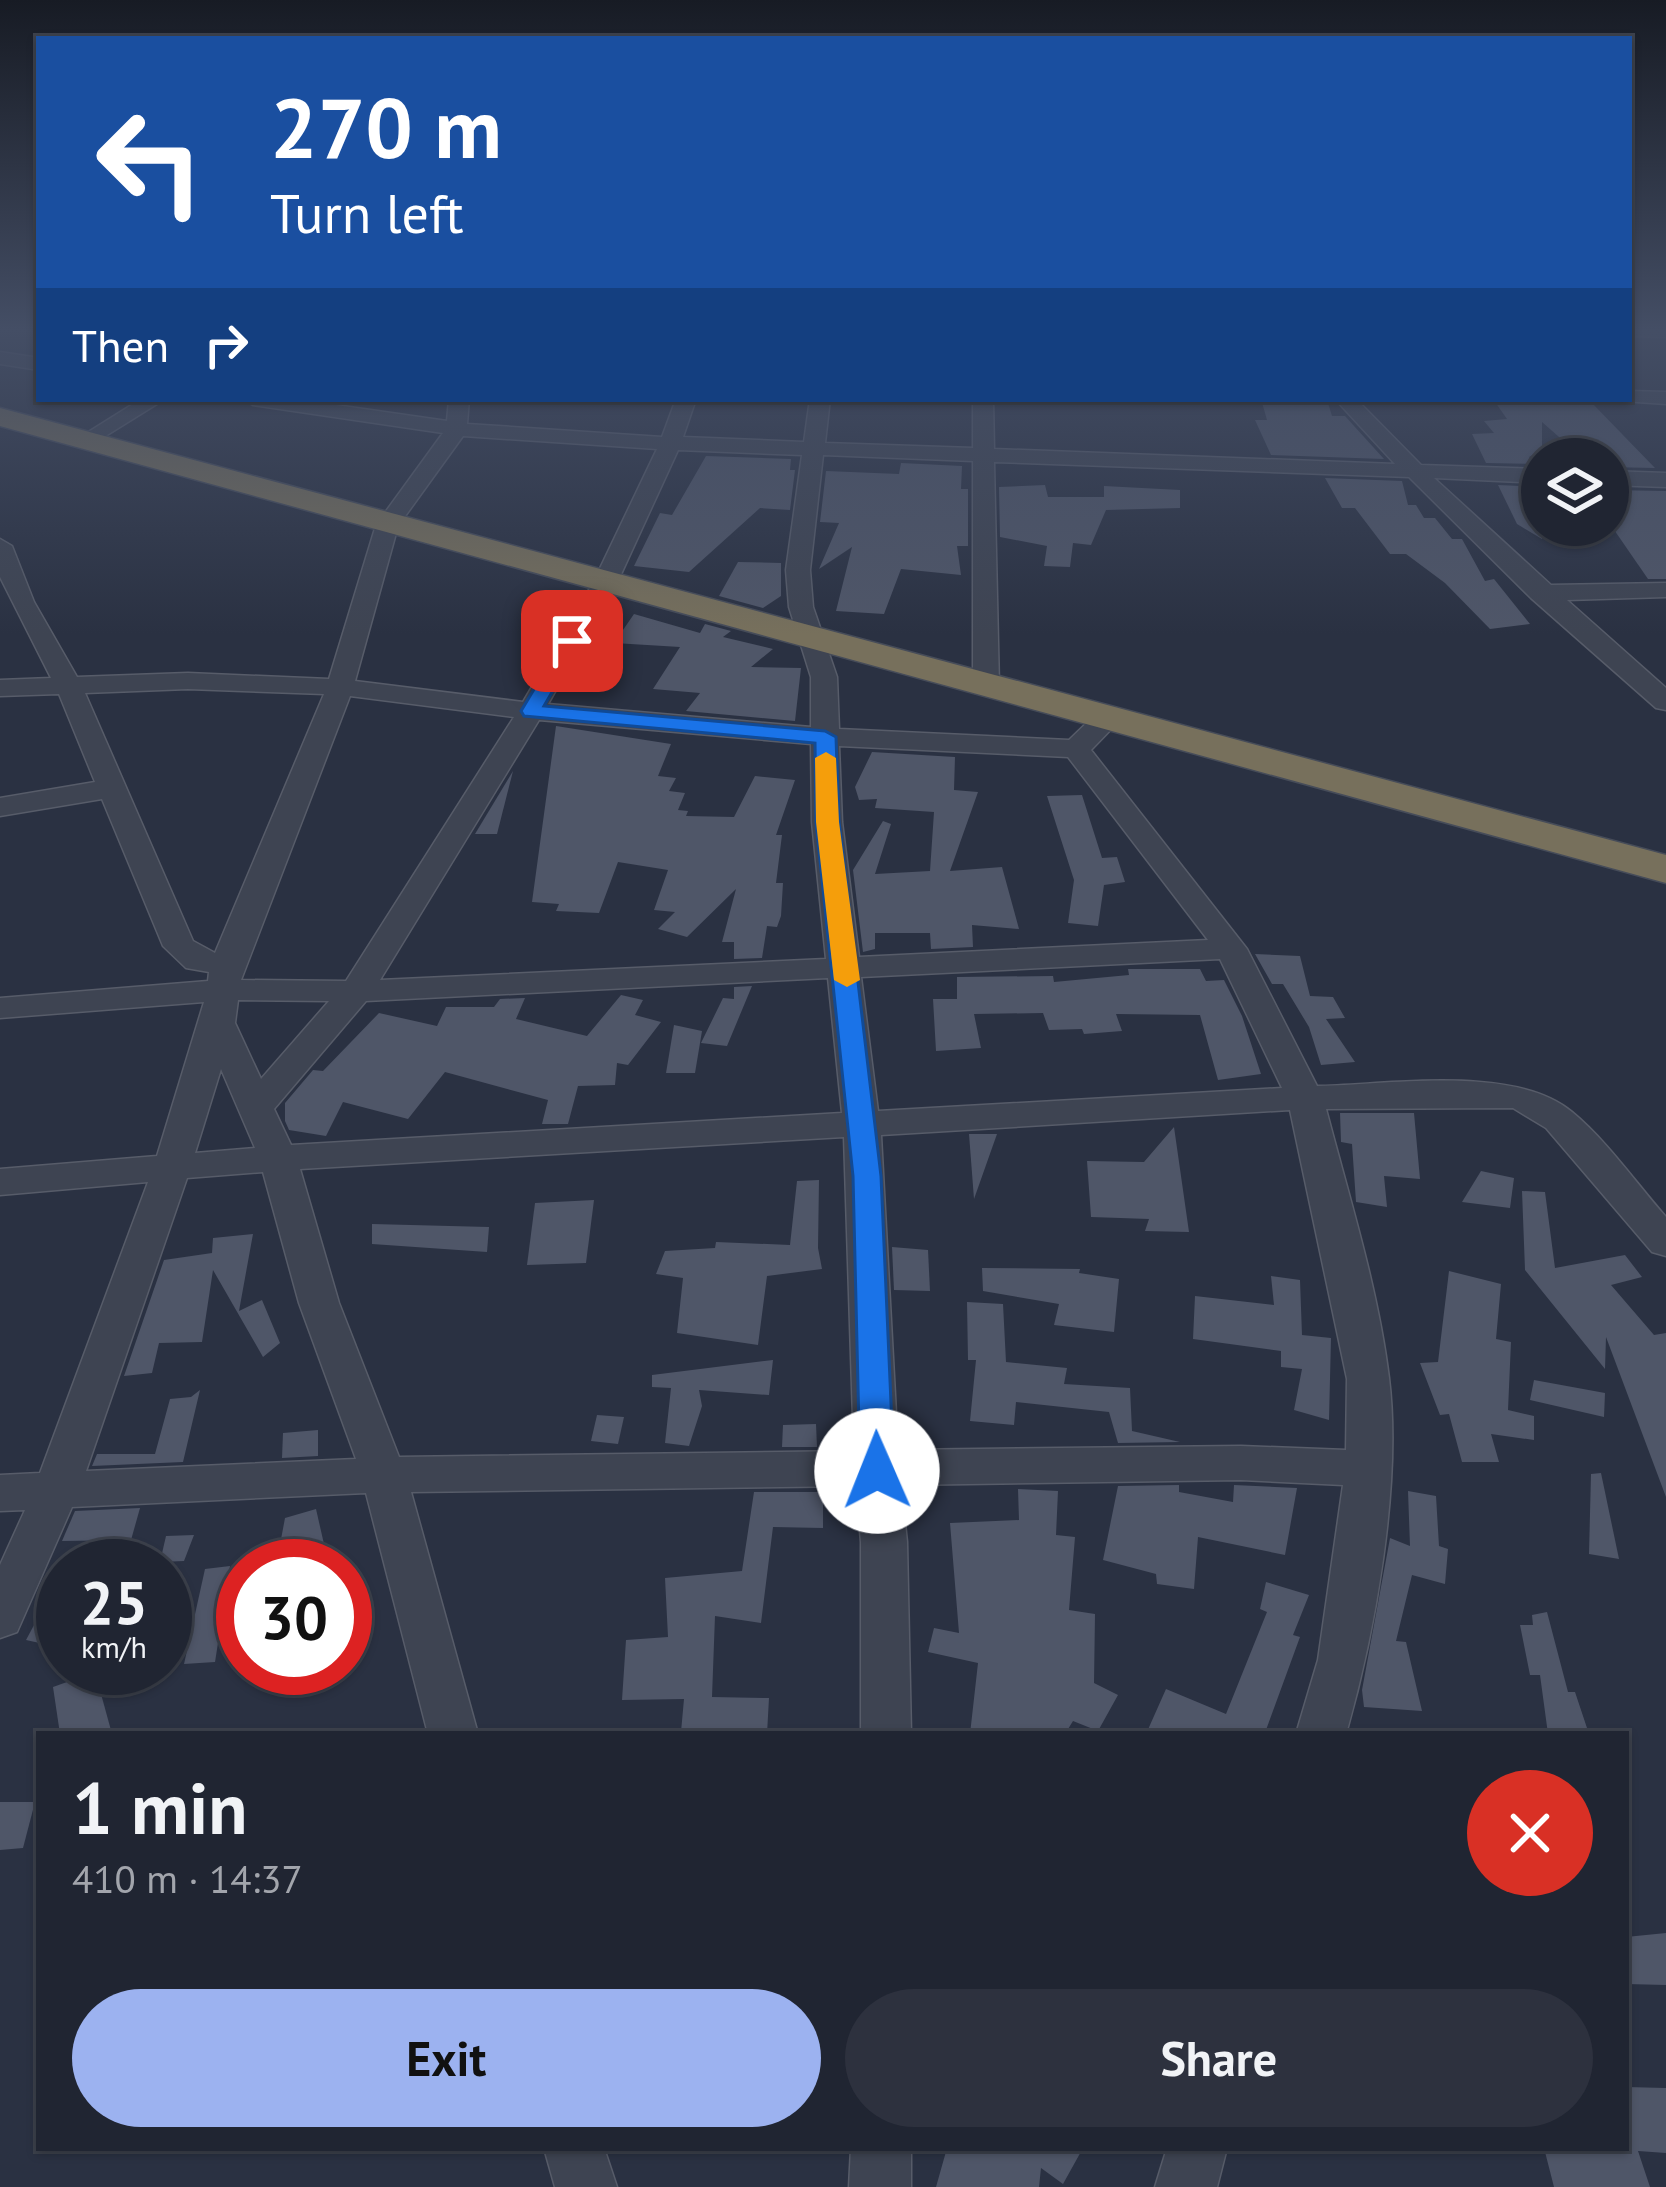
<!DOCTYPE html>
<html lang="en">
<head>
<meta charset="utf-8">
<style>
	:root { --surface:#202532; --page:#2d313e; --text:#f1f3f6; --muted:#a2a5ac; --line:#3d424d; --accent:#9cb2f0 }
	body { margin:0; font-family:"PT Sans",sans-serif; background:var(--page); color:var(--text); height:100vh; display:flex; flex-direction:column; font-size:45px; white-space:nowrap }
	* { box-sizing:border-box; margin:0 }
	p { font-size:39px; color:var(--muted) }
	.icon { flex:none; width:66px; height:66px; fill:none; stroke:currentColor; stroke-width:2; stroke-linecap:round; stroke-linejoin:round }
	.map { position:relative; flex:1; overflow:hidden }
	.details { position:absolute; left:36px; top:1731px; width:1593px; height:420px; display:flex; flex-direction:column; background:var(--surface); border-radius:0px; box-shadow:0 3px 9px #0004,0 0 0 3px var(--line) }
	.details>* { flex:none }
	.top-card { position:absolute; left:36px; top:36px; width:1596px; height:366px; border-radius:0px; box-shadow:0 3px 9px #0004,0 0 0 3px var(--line); background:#1a4fa0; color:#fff; overflow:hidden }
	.controls { position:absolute; left:1521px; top:438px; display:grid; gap:24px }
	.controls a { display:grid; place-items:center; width:108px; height:108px; border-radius:50%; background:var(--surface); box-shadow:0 3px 9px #0004,0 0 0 3px var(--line); font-size:60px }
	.speed { position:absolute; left:36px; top:1539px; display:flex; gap:24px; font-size:60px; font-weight:700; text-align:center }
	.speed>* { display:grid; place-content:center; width:156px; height:156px; border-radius:50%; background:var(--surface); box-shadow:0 3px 9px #0004,0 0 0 3px var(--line); line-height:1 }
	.speed small { font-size:30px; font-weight:400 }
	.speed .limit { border:18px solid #d22; background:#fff; color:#111 }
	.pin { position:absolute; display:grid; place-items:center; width:102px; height:102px; color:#fff; margin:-51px; border-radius:24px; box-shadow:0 6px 18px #0006 }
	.me { position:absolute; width:132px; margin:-66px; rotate:359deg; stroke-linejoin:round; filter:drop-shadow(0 0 9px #0008) }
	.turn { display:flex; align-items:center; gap:42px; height:252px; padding:0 36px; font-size:54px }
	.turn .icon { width:156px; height:156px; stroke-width:2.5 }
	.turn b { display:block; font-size:84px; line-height:102px }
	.then { display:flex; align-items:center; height:114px; padding:0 36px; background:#0003; gap:24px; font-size:45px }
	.round { display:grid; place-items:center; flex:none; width:126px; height:126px; border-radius:63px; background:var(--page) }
	.head { display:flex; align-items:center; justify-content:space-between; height:204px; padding:0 36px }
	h1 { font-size:72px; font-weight:600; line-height:90px }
	.cta { display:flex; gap:24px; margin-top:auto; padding:24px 36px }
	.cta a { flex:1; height:138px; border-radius:72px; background:var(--accent); color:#111; font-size:48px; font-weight:600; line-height:138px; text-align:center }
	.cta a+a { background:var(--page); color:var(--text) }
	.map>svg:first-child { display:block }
	.building { fill:#4f5668 }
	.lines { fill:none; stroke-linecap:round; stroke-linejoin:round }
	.minor-casing { stroke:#575c69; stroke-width:3 }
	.highway-casing { stroke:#464c59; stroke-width:3 }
	.minor { fill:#3e4452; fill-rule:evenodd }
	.highway { fill:#77705c; fill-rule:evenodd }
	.route { fill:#1a73e8; stroke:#114b97; stroke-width:3 }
	.slow { fill:#f59e0b }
</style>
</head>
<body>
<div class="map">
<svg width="1666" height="2187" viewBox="0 0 1666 2187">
	<rect width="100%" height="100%" fill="#2a3142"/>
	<g class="building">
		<polygon points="1261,399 1328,403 1332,416 1345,416 1384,459 1271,455 1255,420 1267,420"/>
		<polygon points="1493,399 1590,401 1655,468 1608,467 1608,459 1584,459 1542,422 1542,449 1529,457 1533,464 1486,463 1472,434 1494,433 1484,421 1507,419"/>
		<polygon points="706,456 791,459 790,470 795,470 790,510 760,508 689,572 634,566 660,513 672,515"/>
		<polygon points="901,463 962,466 961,489 968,489 968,546 957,546 961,575 901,569 884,614 836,611 852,547 819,569 839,523 820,522 826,471 899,474"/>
		<polygon points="1325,478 1402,481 1408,505 1416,505 1424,518 1435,518 1452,539 1462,539 1485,581 1494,579 1530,624 1490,629 1445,583 1406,554 1390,554 1355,508 1342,508"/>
		<polygon points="1045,485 1048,497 1104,497 1104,486 1180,490 1180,508 1106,510 1091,545 1073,543 1070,567 1044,566 1047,546 1000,537 999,487"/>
		<polygon points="1498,485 1542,487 1542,539 1517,524"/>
		<polygon points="1608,490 1666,491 1666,579 1648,579 1608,521"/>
		<polygon points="738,562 781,563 781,596 763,608 719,596"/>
		<polygon points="634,614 700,633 705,624 731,631 723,637 773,649 751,667 801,668 795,721 686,711 700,693 653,689 680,647 614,643"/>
		<polygon points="556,726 671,744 658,776 676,778 669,791 685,793 678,810 688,811 686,816 734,817 755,776 795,780 776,835 782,835 776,883 783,883 781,916 777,927 767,926 762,958 734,959 734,942 722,942 736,889 687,937 658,929 675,912 654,910 668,870 618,862 599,913 556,911 559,904 532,902"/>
		<polygon points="872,752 955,757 954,790 978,792 950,871 1002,867 1019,929 972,925 973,947 931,949 930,933 875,933 875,949 863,952 853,870 883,821 891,824 875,874 930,871 934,812 875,808 877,799 859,800 855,787"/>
		<polygon points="513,771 497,834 475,834"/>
		<polygon points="1082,795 1102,858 1117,857 1125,882 1104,885 1098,926 1068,923 1074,880 1047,796"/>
		<polygon points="1255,954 1300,956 1310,996 1333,997 1345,1018 1326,1019 1355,1062 1321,1065 1309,1027 1283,984 1272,984"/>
		<polygon points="1128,969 1200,969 1206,981 1224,980 1242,1016 1261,1074 1218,1080 1200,1015 1116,1014 1122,1031 1084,1034 1082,1029 1049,1030 1043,1013 974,1014 981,1048 936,1051 933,999 957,999 957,977 1053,976 1054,982 1129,975"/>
		<polygon points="752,986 727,1046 701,1043 723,998 734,999 734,987"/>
		<polygon points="621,995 643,1000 635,1015 661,1022 628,1065 617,1063 615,1085 578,1086 568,1124 542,1124 548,1100 445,1072 408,1119 343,1102 326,1136 289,1130 285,1121 285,1103 313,1070 323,1071 379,1013 437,1026 446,1007 494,1007 500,999 525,998 516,1019 587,1036"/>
		<polygon points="674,1025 702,1031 695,1073 666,1073"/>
		<polygon points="1340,1113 1414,1113 1420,1179 1384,1176 1387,1207 1356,1202 1352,1144 1341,1142"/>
		<polygon points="1174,1127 1189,1232 1145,1231 1149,1219 1091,1217 1087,1161 1144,1162"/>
		<polygon points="969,1134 997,1134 974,1199"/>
		<polygon points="1481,1171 1514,1178 1510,1208 1462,1202"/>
		<polygon points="819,1180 818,1248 822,1269 767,1276 758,1345 677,1333 683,1278 656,1274 665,1251 715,1248 716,1242 790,1245 797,1181"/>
		<polygon points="1522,1191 1545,1192 1555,1268 1625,1255 1642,1277 1611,1285 1654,1335 1666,1333 1666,1497 1606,1337 1605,1369 1525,1270"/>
		<polygon points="594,1200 586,1263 527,1265 535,1203"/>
		<polygon points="372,1224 489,1227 487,1252 372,1244"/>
		<polygon points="253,1234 239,1311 262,1300 280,1343 263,1357 213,1270 202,1342 159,1343 152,1373 124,1376 164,1260 212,1253 213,1238"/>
		<polygon points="892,1247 928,1250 930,1291 894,1290"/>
		<polygon points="982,1268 1080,1269 1079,1273 1119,1279 1114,1332 1054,1325 1059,1304 983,1291"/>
		<polygon points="1449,1271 1501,1284 1496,1339 1511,1342 1508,1410 1534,1416 1534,1440 1491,1434 1499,1462 1462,1462 1449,1414 1440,1415 1420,1363 1438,1362"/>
		<polygon points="1271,1276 1300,1280 1302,1335 1331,1338 1329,1420 1294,1410 1302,1369 1281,1367 1281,1351 1193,1339 1195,1296 1274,1305"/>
		<polygon points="967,1302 1003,1304 1006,1362 1067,1368 1064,1384 1130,1388 1132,1431 1180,1442 1118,1443 1109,1412 1016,1402 1014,1425 970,1421 976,1360 968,1360"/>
		<polygon points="773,1360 769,1395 699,1390 702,1406 689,1446 665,1443 671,1388 652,1387 652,1375"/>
		<polygon points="1534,1380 1605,1393 1604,1417 1530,1400"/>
		<polygon points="200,1390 183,1462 92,1466 97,1454 155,1454 170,1399 191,1397"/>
		<polygon points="597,1415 624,1417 618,1444 591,1441"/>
		<polygon points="816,1424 817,1447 782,1447 783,1425"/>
		<polygon points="318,1430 318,1456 282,1458 283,1433"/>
		<polygon points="1601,1473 1619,1559 1589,1554 1591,1474"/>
		<polygon points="1179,1485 1179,1492 1233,1502 1234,1485 1297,1488 1285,1555 1198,1537 1194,1589 1157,1584 1156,1574 1103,1560 1118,1486"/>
		<polygon points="1018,1489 1058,1491 1056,1535 1075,1537 1069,1610 1095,1614 1094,1683 1118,1695 1098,1731 1073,1721 1065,1734 970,1734 978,1663 928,1652 934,1628 959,1633 950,1523 1019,1520"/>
		<polygon points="1408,1491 1436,1496 1439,1546 1448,1549 1445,1584 1412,1575 1396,1641 1406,1642 1422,1711 1364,1707 1362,1690 1390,1538 1410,1546"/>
		<polygon points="754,1492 823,1492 823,1528 773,1527 761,1623 715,1616 712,1697 769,1698 767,1734 681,1732 684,1699 622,1700 626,1640 668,1637 665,1578 742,1571"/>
		<polygon points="140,1508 131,1540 62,1541 75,1511"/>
		<polygon points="316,1509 329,1566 276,1566 285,1518"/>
		<polygon points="194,1535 184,1561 160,1562 166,1536"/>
		<polygon points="230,1566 215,1662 184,1664 205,1569"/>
		<polygon points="1266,1582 1309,1595 1293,1635 1300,1637 1266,1730 1274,1734 1146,1734 1166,1689 1226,1714 1267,1612 1260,1609"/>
		<polygon points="41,1612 63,1616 53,1646 26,1640"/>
		<polygon points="1547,1612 1568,1692 1575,1692 1589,1734 1548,1734 1540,1675 1530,1675 1520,1625 1533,1625 1532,1615"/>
		<polygon points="95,1672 112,1734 60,1734 53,1687"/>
		<polygon points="0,1802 35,1802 23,1848 0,1850"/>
		<polygon points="1666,1933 1666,1985 1626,1984 1626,1937"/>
		<polygon points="1626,2087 1666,2088 1666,2153 1638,2151 1650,2187 1554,2187 1544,2148 1626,2148"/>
		<polygon points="947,2148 1083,2148 1063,2184 1041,2168 1039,2187 936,2187"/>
	</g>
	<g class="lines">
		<defs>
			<g id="minor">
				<polygon points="1629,328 1666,328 1666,337 1629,336"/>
				<polygon points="0,352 39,358 39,370 0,364"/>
				<polygon points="1629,391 1666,392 1666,404 1622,401 1629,399"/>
				<polygon points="141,399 165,399 91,445 74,441"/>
				<path d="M243 399H294L447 421 449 399H469L467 424 662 437 676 399H696L683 437 804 442 810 399H830L825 443 973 448V399H993L994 449 1395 464 1335 399H1356L1421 465 1542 469V483L1434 478 1551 585 1666 583V597L1567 600 1666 688V710L1656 708 1531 598 1409 477 994 462 999 686 986 694 973 686V461L823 455 810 570 813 607 837 677 839 729 1069 740 1098 712H1118L1122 718 1091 750 1247 949 1317 1086C1389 1085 1515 1064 1572 1112 1607 1141 1636 1183 1666 1217V1256L1652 1252 1546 1128 1513 1108 1326 1109C1349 1197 1378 1288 1389 1378 1402 1484 1375 1633 1346 1734H1296L1318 1660 1343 1485 1241 1480 901 1485 907 1542 911 1734H861V1542L856 1486 411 1492 478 1734H428L366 1493 72 1507 17 1632 0 1638V1565L25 1510 0 1511V1475L40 1473 148 1182 0 1195V1169L157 1156 204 1002 0 1018V998L208 981 209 972 186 968 163 946 102 799 0 816V798L95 782 59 694 0 696V680L51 678 0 577V539L12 546 34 602 77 677 188 673 329 679 376 525 443 433 253 405ZM463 436 657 449 593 583 523 702 355 681 398 526ZM678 450 802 455 786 570 789 607 811 677V727L548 704 617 583ZM188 689 324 694 215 953 193 941 85 693ZM350 696 514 717 346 981 241 980ZM539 720 811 744 812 822 826 959 380 980ZM839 746 1068 757 1208 940 859 957 842 822ZM1220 959 1282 1088 878 1111 861 977ZM828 978 842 1113 291 1145 274 1109 366 1001ZM238 1000 329 1001 261 1079 235 1023ZM221 1069 255 1148 195 1153ZM1290 1110 1347 1379 1346 1450 1241 1446 898 1450 881 1135ZM844 1137 854 1451 399 1457 339 1303 300 1169ZM263 1172 299 1303 356 1459 86 1471 187 1178Z"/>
				<polygon points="1608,471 1666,473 1666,487 1608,485"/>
				<polygon points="544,2148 604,2148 617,2187 555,2187"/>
				<polygon points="851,2148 911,2148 911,2187 849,2187"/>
				<polygon points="1167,2148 1227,2148 1217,2187 1155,2187"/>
			</g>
			<polygon id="highway" points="0,408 1666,855 1666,883 0,426"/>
		</defs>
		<use href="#minor" class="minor-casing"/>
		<use href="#highway" class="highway-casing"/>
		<use href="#minor" class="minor"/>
		<use href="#highway" class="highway"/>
	</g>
	<linearGradient id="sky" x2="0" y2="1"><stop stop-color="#171b24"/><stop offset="0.52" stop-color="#444e65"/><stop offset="1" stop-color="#444e65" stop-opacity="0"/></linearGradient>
	<rect width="1666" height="634" fill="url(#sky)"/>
	<polygon class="route" points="572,635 582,641 544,706 825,731 836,737 839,822 881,1176 894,1471 889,1480 877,1484 865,1480 860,1471 853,1176 816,822 815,743 524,716 521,711 563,641"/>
	<polygon class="slow" points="826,752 836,758 839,822 860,980 847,987 834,980 816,822 815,758"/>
</svg>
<div class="controls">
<a><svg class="icon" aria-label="layers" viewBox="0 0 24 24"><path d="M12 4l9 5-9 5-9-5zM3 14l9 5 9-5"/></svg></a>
</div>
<div class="speed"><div>25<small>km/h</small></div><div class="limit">30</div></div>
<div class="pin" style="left:572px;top:641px;background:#d93025"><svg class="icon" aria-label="arrive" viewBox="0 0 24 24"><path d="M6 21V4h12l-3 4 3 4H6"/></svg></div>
<svg class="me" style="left:877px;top:1471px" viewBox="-20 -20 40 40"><circle r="19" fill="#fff"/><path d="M0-13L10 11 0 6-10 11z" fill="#1a73e8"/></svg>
<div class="top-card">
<div class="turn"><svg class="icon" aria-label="left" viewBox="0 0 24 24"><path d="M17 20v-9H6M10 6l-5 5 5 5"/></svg><div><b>270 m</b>Turn left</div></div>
<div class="then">Then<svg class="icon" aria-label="right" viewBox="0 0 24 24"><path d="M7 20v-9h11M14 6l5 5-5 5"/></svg></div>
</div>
<section class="details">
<div class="head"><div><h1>1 min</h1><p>410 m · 14:37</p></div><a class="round" style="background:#d93025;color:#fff"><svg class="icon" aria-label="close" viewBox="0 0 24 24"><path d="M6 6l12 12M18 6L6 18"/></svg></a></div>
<div class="cta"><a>Exit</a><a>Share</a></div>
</section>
</div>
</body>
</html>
